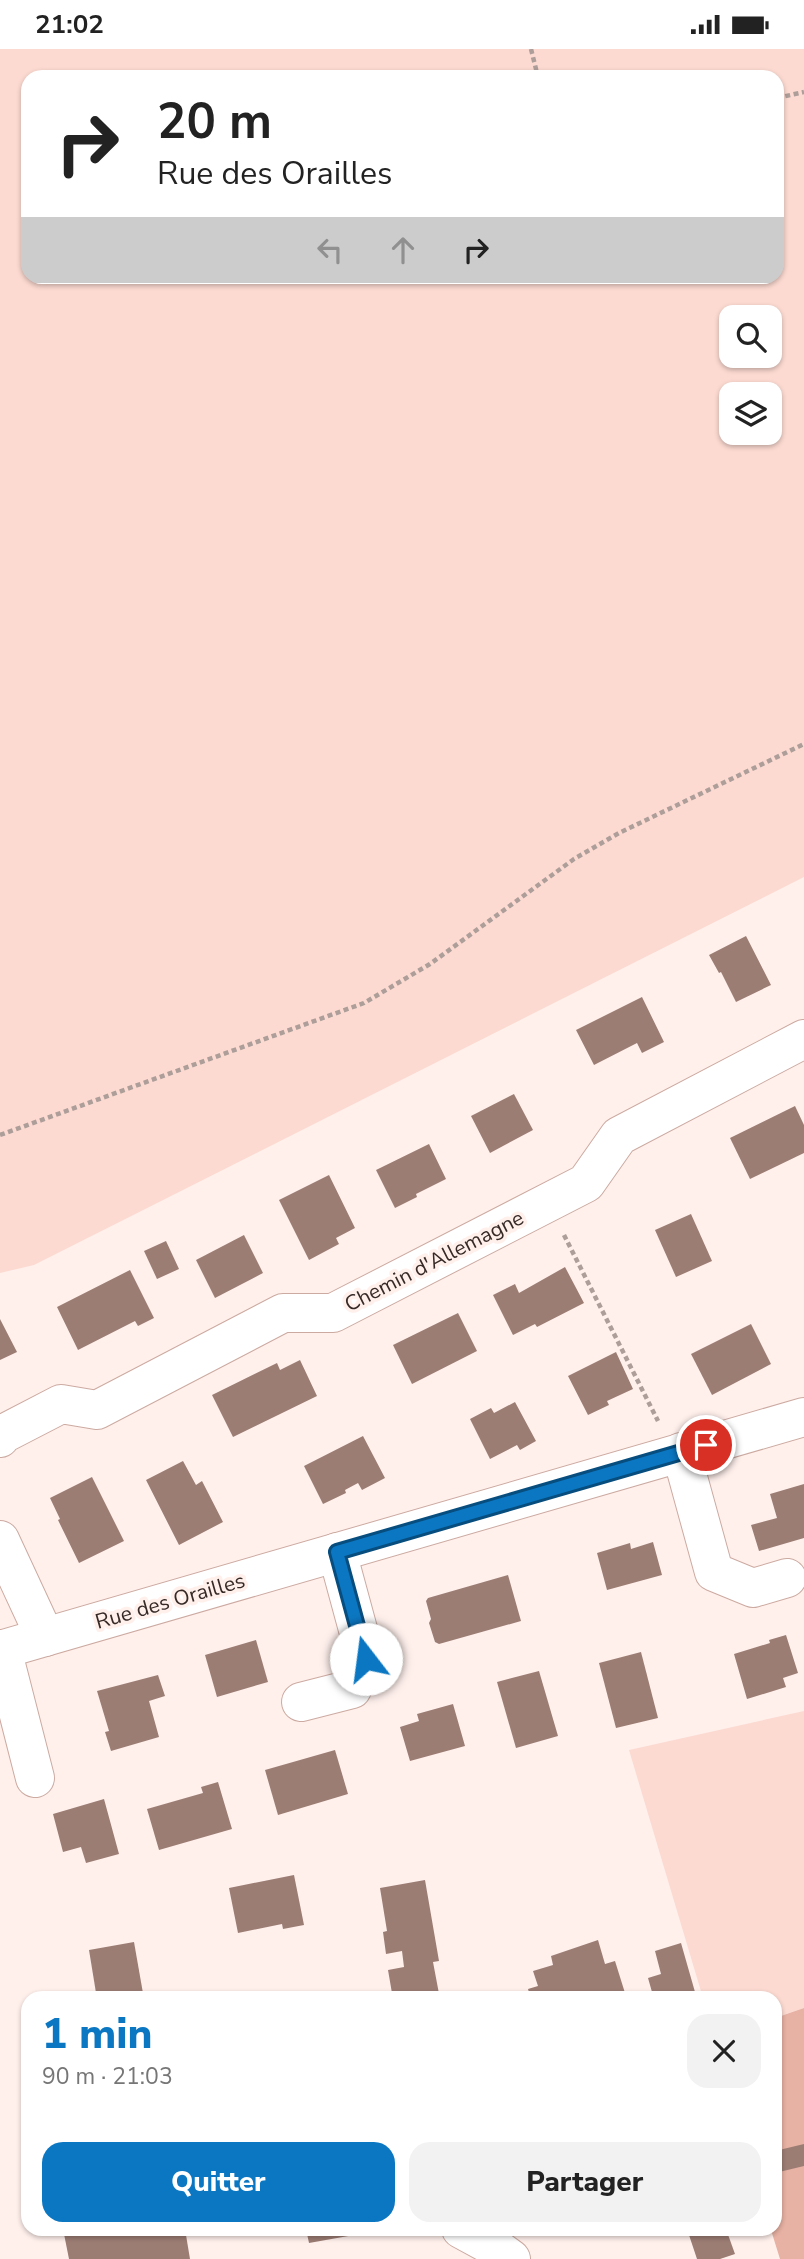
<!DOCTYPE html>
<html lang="fr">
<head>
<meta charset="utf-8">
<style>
	:root { --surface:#fff; --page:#f2f2f2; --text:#222; --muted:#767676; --accent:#0b77c2 }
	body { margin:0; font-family:"Nunito Sans",sans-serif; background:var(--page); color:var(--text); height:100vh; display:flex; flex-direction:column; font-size:26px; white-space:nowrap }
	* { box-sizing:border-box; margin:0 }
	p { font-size:23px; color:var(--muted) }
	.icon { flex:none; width:38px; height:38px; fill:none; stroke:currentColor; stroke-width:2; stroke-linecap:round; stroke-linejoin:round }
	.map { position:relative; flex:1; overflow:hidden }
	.panel { position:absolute; left:21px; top:1942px; width:761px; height:245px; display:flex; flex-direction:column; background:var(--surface); border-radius:21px; box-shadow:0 2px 5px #0004 }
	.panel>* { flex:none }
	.guide { position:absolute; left:21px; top:21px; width:763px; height:214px; border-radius:21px; box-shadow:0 2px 5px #0004; background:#fff; color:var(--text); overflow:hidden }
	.buttons { position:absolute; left:719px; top:256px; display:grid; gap:14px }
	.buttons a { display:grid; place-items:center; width:63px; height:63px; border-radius:14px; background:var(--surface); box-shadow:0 2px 5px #0004; font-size:35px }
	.pin { position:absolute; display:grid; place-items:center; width:60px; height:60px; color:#fff; margin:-30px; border:4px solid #fff; border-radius:50%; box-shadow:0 2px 7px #0007 }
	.me { position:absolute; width:77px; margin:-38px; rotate:345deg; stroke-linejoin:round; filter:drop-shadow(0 0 5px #0008) }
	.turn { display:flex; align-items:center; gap:24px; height:147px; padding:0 21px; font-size:32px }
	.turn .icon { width:91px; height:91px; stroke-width:2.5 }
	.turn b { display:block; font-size:49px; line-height:60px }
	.lanes { display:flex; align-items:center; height:66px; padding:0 21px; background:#0003; justify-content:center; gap:35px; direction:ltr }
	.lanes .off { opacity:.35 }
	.round { display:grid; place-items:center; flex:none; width:74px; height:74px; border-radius:21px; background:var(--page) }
	.summary { display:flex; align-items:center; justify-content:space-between; height:119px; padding:0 21px }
	h1 { font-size:42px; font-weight:800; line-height:52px; color:var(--accent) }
	.cta { display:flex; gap:14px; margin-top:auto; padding:14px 21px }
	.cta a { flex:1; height:80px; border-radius:21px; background:var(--accent); color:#fff; font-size:28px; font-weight:800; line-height:80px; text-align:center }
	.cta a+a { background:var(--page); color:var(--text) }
	.status { display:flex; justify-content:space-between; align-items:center; height:49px; padding:0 35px; background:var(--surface); direction:ltr }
	.status svg { height:19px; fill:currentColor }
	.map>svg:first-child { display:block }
	.green { fill:#fcdad1; fill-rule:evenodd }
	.forest { fill:#e7b1a3 }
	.building { fill:#9c7d74 }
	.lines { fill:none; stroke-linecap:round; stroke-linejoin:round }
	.minor-casing { stroke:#ccaaa1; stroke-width:40 }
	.path { stroke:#ad9e9a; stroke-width:4.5; stroke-dasharray:5 3.5; stroke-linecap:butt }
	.minor { stroke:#fff; stroke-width:38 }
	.route-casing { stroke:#074d7e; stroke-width:18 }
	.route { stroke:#0b77c2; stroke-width:12 }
	.labels { text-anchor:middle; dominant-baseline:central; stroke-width:7; stroke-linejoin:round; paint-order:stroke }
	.street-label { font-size:21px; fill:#372a26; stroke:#fff0ec }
</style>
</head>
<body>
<div class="status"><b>21:02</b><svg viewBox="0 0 49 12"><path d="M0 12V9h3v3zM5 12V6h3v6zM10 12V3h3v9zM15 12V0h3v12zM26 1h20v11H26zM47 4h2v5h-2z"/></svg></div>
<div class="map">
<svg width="804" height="2210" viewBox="0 0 804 2210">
	<rect width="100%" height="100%" fill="#fff0ec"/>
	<g class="green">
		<path d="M0 0H804V828L34 1216 0 1224ZM28 28H777V228H28ZM732 268H770V306H732ZM732 345H770V383H732Z"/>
		<polygon points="804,1662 804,1959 775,1969 775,1950 703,1949 629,1701"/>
	</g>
	<polygon class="forest" points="804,1959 804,2210 780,2210 771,2181 775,2180 775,1969"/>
	<g class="building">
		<polygon points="746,887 771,936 736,953 721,923 719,924 709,906"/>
		<polygon points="642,948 664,993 642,1004 637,994 594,1016 576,981"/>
		<polygon points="514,1045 533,1081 490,1104 471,1067"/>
		<polygon points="795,1057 804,1076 804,1104 750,1130 730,1089"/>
		<polygon points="429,1095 446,1130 416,1145 417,1148 395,1159 376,1121"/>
		<polygon points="329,1126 355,1179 336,1189 339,1195 309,1211 279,1151"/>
		<polygon points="691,1165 712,1212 676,1228 655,1181"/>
		<polygon points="244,1186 263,1224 215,1249 196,1211"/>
		<polygon points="166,1192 179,1220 157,1230 144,1202"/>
		<polygon points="565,1218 584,1254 537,1278 535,1275 513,1286 493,1246 515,1235 519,1244"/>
		<polygon points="130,1221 154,1269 138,1277 135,1272 78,1301 57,1258"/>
		<polygon points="458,1264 477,1302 412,1335 393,1296"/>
		<polygon points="0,1270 17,1303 0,1311"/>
		<polygon points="751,1275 771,1315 712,1346 691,1305"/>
		<polygon points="616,1303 633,1340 607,1352 609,1356 588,1366 568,1327"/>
		<polygon points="300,1311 317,1347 233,1388 212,1346 277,1314 280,1321"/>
		<polygon points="515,1353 536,1392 520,1401 517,1396 490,1410 470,1370 491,1359 494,1364"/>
		<polygon points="363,1387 385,1429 362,1441 358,1434 345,1441 346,1444 323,1455 304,1417"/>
		<polygon points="183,1412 196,1436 202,1432 223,1473 179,1496 146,1431"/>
		<polygon points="92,1428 124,1492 79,1514 58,1471 60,1470 50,1449"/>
		<polygon points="804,1435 804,1489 759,1502 751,1476 777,1469 770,1445"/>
		<polygon points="653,1493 662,1526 607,1541 597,1504 630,1494 631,1500"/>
		<polygon points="508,1526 521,1572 439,1595 435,1593 429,1574 431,1570 426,1552 428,1549"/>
		<polygon points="786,1586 798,1624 783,1629 786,1638 747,1650 734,1605 770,1594 769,1591"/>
		<polygon points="256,1591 268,1633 217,1648 205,1606"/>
		<polygon points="641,1603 658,1669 616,1679 599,1614"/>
		<polygon points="539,1622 558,1687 516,1699 497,1633"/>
		<polygon points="158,1626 165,1647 149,1652 159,1688 111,1702 105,1683 109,1682 97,1642"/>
		<polygon points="453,1655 465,1697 410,1712 400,1678 419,1672 417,1665"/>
		<polygon points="335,1701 348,1745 278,1766 265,1721"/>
		<polygon points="218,1733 232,1780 159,1801 147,1760 203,1744 201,1738"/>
		<polygon points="104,1750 119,1805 86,1814 81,1798 63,1803 53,1765"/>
		<polygon points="294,1826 304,1876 283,1880 282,1875 238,1884 229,1839"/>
		<polygon points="425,1831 439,1912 433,1913 440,1950 393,1950 388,1921 404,1918 402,1902 386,1905 383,1883 387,1882 380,1839"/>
		<polygon points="598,1891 605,1915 615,1912 625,1944 608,1950 591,1950 589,1944 571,1950 531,1950 528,1940 538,1937 533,1922 553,1916 551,1907"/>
		<polygon points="134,1893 144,1950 97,1950 89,1901"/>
		<polygon points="681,1894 697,1950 668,1950 668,1948 654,1950 648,1929 661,1925 655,1902"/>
		<polygon points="804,2095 804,2117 775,2124 775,2102"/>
		<polygon points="63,2180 185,2180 190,2210 69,2210"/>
		<polygon points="306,2180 353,2180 354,2186 309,2194"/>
		<polygon points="687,2180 726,2180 735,2205 720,2210 697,2210"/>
	</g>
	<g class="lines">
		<defs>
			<g id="minor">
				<polyline points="0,1389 1,1386 61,1355 97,1361 283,1264 333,1264 586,1134 619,1087 804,990"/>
				<polyline points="681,1403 714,1523 753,1539 787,1529"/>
				<polyline points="0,1491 45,1588"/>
				<polyline points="2,1600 35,1729"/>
				<polyline points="0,1601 804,1368"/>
				<polyline points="301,1653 352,1640 366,1610 337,1503"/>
				<polyline points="461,2180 496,2199 511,2210"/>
			</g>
		</defs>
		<use href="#minor" class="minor-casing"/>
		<g class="path">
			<polyline points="531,0 538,28"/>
			<polyline points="777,49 804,43"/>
			<polyline points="0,1086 364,954 430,915 574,810 619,784 804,695"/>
			<polyline points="564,1186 658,1372"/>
		</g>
		<use href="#minor" class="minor"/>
	</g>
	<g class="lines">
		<defs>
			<polyline id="route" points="366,1610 337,1503 706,1396"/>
		</defs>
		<use href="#route" class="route-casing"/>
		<use href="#route" class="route"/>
	</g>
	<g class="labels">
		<g class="street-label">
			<text transform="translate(434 1212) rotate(-27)">Chemin d'Allemagne</text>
			<text transform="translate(170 1552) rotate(-16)">Rue des Orailles</text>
		</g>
	</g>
</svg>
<div class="buttons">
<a><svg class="icon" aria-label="search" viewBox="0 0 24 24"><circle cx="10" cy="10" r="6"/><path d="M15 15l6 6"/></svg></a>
<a><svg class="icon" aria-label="layers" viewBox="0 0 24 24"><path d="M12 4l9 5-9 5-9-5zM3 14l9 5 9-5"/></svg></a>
</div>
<div class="pin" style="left:706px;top:1396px;background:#d93025"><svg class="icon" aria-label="arrive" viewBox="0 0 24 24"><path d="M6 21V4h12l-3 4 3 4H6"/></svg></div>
<svg class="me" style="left:366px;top:1610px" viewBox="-20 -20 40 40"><circle r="19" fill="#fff"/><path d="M0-13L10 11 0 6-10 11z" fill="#0b77c2"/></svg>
<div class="guide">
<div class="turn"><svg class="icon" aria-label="right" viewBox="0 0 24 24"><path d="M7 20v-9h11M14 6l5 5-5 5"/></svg><div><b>20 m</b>Rue des Orailles</div></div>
<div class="lanes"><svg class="icon off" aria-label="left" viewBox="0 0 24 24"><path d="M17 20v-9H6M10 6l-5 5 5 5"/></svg><svg class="icon off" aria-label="ahead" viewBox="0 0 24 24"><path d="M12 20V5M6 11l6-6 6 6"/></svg><svg class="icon" aria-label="right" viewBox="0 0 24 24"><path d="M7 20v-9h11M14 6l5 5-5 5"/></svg></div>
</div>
<section class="panel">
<div class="summary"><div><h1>1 min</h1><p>90 m · 21:03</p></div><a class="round"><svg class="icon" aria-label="close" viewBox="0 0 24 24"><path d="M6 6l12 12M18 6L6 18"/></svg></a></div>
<div class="cta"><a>Quitter</a><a>Partager</a></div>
</section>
</div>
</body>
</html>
